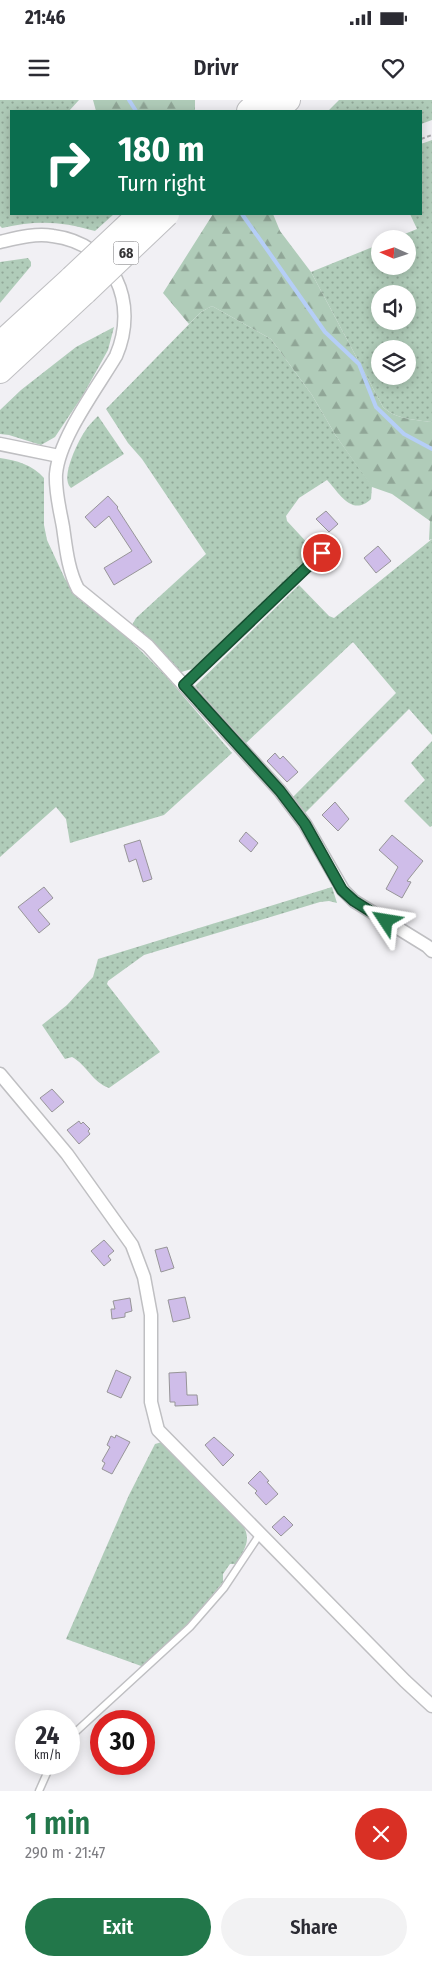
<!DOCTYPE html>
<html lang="en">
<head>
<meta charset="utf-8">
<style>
	:root { --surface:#fff; --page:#f2f2f3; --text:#2b2b33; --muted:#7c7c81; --accent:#22774a }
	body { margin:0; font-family:"Fira Sans Condensed",sans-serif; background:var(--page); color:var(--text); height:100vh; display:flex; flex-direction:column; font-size:19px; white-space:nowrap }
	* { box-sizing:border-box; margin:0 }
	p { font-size:16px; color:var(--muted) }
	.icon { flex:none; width:28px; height:28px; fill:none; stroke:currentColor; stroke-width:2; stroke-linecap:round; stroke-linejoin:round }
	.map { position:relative; height:1691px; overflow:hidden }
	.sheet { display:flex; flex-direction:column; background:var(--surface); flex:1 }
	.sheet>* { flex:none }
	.hud { position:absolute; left:10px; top:10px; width:412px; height:105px; border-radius:0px; box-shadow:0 2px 12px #0003; background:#0b6e4f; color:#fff; overflow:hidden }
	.needle { width:32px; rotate:273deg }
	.fabs { position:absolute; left:371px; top:130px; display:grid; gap:10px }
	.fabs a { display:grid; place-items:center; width:45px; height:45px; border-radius:50%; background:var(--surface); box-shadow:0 2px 12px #0003; font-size:25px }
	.speed { position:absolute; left:15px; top:1610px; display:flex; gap:10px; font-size:25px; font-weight:700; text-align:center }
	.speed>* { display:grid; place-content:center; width:65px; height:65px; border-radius:50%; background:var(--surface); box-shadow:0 2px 12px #0003; line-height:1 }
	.speed small { font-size:12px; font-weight:400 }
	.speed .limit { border:8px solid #d22; background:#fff; color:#111 }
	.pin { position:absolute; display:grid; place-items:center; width:42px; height:42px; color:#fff; margin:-21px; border:2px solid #fff; border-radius:50%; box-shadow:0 1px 5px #0007 }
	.me { position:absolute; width:55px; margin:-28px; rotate:303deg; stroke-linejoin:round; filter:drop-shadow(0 0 4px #0008) }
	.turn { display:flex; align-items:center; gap:18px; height:105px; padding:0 25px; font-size:22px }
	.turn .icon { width:65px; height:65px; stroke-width:2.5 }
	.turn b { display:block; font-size:35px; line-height:42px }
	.round { display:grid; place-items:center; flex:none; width:52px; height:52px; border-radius:26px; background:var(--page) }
	.summary { display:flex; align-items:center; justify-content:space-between; height:85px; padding:0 25px }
	h1 { font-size:30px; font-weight:600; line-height:38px; color:var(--accent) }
	.cta { display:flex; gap:10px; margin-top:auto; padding:10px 25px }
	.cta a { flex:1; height:58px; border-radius:30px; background:var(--accent); color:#fff; font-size:20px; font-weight:600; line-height:58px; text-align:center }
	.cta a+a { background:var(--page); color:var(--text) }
	.status { display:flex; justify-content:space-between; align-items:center; height:35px; padding:0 25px; background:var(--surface); direction:ltr }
	.status svg { height:14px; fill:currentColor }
	header { display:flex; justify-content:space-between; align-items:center; height:65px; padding:0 25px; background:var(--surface); font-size:22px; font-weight:600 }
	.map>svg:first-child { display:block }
	.grass { fill:url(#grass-dots); fill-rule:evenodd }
	.forest { fill:url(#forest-firs) }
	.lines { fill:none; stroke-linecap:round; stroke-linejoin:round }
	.stream { stroke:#b5cef7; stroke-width:4 }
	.building { fill:#cfbde9; stroke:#979598 }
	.lane-casing { stroke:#bfbfc2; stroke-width:9 }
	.street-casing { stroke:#bfbfc2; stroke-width:15 }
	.highway-casing { stroke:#bfbfc2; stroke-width:26 }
	.path { stroke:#a9a8ab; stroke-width:2; stroke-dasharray:4 2.5; stroke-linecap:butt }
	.lane { stroke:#fff; stroke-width:6 }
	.street { stroke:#fff; stroke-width:12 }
	.highway { stroke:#fff; stroke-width:24 }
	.highway-bridge-casing { stroke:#bfbfc2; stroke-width:26; stroke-linecap:butt }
	.highway-bridge { stroke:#fff; stroke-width:24 }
	.route-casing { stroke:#164d30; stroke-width:12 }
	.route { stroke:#22774a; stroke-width:9 }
	.labels { text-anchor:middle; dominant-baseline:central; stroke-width:4; stroke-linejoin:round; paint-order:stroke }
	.shield { fill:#fefeff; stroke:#717072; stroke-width:1 }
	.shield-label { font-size:14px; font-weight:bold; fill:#343335 }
</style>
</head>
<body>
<div class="status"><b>21:46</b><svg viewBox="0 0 49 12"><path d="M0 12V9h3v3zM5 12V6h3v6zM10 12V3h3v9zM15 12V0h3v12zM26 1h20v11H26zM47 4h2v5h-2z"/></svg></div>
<header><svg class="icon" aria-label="menu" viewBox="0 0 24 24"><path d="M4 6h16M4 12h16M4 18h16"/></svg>Drivr<svg class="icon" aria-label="heart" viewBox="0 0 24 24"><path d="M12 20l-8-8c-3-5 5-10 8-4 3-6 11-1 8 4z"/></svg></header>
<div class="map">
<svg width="432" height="1691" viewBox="0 0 432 1691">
	<defs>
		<pattern id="grass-dots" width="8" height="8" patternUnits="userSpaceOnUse" patternTransform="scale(1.25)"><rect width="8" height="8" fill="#b0ccb9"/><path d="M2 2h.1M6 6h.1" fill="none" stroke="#90a697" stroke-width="1.8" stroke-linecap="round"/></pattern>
		<pattern id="forest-firs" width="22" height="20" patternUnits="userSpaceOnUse" patternTransform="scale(1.25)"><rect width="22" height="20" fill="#b0ccb9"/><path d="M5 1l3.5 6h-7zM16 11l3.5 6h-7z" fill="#90a697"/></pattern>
	</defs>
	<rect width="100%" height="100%" fill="#f1f0f4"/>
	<g class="grass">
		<path d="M0 0H79L69 11H11V114H114L95 131C61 121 36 120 2 128L0 126Z"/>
		<polygon points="339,0 432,0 432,20 421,24 421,11 328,11"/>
		<path d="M432 40V322C416 320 395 319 383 307L311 172 380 144V166H408V139H392L417 129 410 114H421V44ZM380 194H408V221H380ZM380 249H408V276H380Z"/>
		<polygon points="28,158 31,162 31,166 0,203 0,162"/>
		<path d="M212 206 271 239 312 295 336 336 372 386 371 399C352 417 340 394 327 380L299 398 286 416 287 421 312 448 313 453 310 458 213 551 192 569 181 572 163 552 132 525 136 518 206 454 142 359 128 343 106 309 201 212Z"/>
		<polygon points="114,227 108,250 83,295 55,337 41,345 9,335 0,334 0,310 21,290 76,247"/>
		<path d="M98 316 124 354 71 388C59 378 79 339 87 328 90 324 94 320 98 316Z"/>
		<path d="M0 358C16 360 33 365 44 378V425L47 440 65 479 79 498 130 540 165 575 232 653 164 715 70 743 66 719 56 707 0 757Z"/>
		<polygon points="432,439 432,635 409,609 304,714 291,699 396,593 353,542 245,644 195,586 299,485 329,516 334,518"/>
		<polygon points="432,641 432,726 430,727 404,701 425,680 411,663"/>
		<path d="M332 787 337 803 329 801 320 802 144 855 108 881 107 884 160 952 109 988C92 982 87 965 72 957L65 959 42 925 67 905 93 877 98 859Z"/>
		<path d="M162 1342 243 1425C252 1441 244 1449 236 1464H230L223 1474V1482L188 1525 144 1567 66 1539 129 1395 155 1344Z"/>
	</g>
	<g class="forest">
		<polygon points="93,0 195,0 195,11 96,11"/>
		<path d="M213 114H273L280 131 311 172 383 307C395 319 416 320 432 322V439L429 440 430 421 392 394 372 387 336 336 312 295 271 239 212 206 201 212 189 224 163 193Z"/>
	</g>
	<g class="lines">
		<g class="stream">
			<polyline points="129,0 136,11"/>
			<polyline points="242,114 325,232 359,264 376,307 404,334 432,349"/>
		</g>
	</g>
	<g class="building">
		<polygon points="108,396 118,407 117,408 152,462 114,485 104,468 132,451 109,416 95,428 85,417"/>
		<polygon points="326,411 338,424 329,432 316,419"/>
		<polygon points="378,446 391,461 376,473 364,458"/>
		<polygon points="275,653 280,659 283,656 298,672 287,682 267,661"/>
		<polygon points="335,702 349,719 338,731 322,715"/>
		<polygon points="246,732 258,743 251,752 239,741"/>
		<polygon points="392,735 423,761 407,781 411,782 402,798 386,789 398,767 379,750"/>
		<polygon points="140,740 152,779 143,782 136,759 129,762 124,745"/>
		<polygon points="44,787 53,798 38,810 50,824 39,833 18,807"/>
		<polygon points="52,989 64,1002 52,1012 40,998"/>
		<polygon points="79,1021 81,1024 83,1022 90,1029 88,1031 90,1034 79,1044 67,1030"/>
		<polygon points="104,1140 114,1151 108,1156 111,1160 104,1166 91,1151"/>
		<polygon points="167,1147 174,1168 161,1172 155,1150"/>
		<polygon points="185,1197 190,1218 173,1222 168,1200"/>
		<polygon points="130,1198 132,1211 125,1213 125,1217 112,1219 111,1209 115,1209 113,1201"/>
		<polygon points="116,1270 131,1277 121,1298 107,1292"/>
		<polygon points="186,1272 187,1295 197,1295 198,1305 175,1306 175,1302 170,1302 169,1273"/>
		<polygon points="116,1335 130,1342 112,1374 102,1369 105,1363 102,1361 110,1347 107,1345 111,1336 115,1338"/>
		<polygon points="214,1337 234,1355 223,1366 205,1345"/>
		<polygon points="260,1371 269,1381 267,1382 278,1394 266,1405 255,1393 257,1391 248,1383"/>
		<polygon points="284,1416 293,1425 281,1436 272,1427"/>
	</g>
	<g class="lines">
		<defs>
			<g id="lane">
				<polyline points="184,585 322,453"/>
				<polyline points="69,1638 190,1527 224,1488 260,1434"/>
				<polyline points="39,1691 51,1664"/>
			</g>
			<g id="street">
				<path d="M0 142C17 138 35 133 53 136 114 144 139 203 116 256 97 288 59 338 56 374 55 392 60 410 63 427 66 448 68 470 78 489L148 546 280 691 305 724 343 790 354 801 427 846 432 851"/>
				<polyline points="0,344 59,356"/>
				<polyline points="0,974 67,1054 132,1145 144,1177 151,1215 151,1302 158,1330 405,1581 432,1606"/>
			</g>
			<g id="highway">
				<polyline points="249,11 261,0"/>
				<polyline points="276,11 288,0"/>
				<polyline points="0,244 72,178"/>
				<polyline points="0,271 85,192"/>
			</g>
		</defs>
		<use href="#lane" class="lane-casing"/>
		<use href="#street" class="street-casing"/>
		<use href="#highway" class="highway-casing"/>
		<polyline class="path" points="421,39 432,35"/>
		<use href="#lane" class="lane"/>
		<use href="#street" class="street"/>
		<use href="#highway" class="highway"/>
		<defs>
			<g id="highway-bridge">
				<polyline points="72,178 140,114"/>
				<polyline points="85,192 167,114"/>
			</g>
		</defs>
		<use href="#highway-bridge" class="highway-bridge-casing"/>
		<use href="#highway-bridge" class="highway-bridge"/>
	</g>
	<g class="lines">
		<defs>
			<polyline id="route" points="322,453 184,585 280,691 305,724 342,790 354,801 386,821"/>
		</defs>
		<use href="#route" class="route-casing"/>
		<use href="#route" class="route"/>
	</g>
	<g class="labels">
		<rect class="shield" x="113.5" y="141.5" width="25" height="23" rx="4"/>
		<g class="shield-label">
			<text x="126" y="153">68</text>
		</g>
	</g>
</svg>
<div class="fabs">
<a><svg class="needle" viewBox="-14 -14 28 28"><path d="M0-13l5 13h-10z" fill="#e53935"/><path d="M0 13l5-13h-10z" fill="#7c7c81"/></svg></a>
<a><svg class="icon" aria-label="sound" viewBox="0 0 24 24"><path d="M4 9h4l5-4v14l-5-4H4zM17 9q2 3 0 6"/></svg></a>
<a><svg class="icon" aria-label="layers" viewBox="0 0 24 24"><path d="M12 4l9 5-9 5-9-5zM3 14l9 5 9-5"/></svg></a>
</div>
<div class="speed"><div>24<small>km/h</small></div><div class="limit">30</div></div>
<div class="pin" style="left:322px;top:453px;background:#d93025"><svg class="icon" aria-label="arrive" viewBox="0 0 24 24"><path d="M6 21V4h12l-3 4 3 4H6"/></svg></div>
<svg class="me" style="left:386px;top:821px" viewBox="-20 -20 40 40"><path d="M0-17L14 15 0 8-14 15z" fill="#22774a" stroke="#fff" stroke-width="4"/></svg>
<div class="hud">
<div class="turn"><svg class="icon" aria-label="right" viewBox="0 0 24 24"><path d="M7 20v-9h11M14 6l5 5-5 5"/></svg><div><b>180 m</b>Turn right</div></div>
</div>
</div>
<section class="sheet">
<div class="summary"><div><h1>1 min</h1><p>290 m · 21:47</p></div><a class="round" style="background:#d93025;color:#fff"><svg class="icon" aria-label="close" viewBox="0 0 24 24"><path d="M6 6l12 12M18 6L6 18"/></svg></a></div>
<div class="cta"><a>Exit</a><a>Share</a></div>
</section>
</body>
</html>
